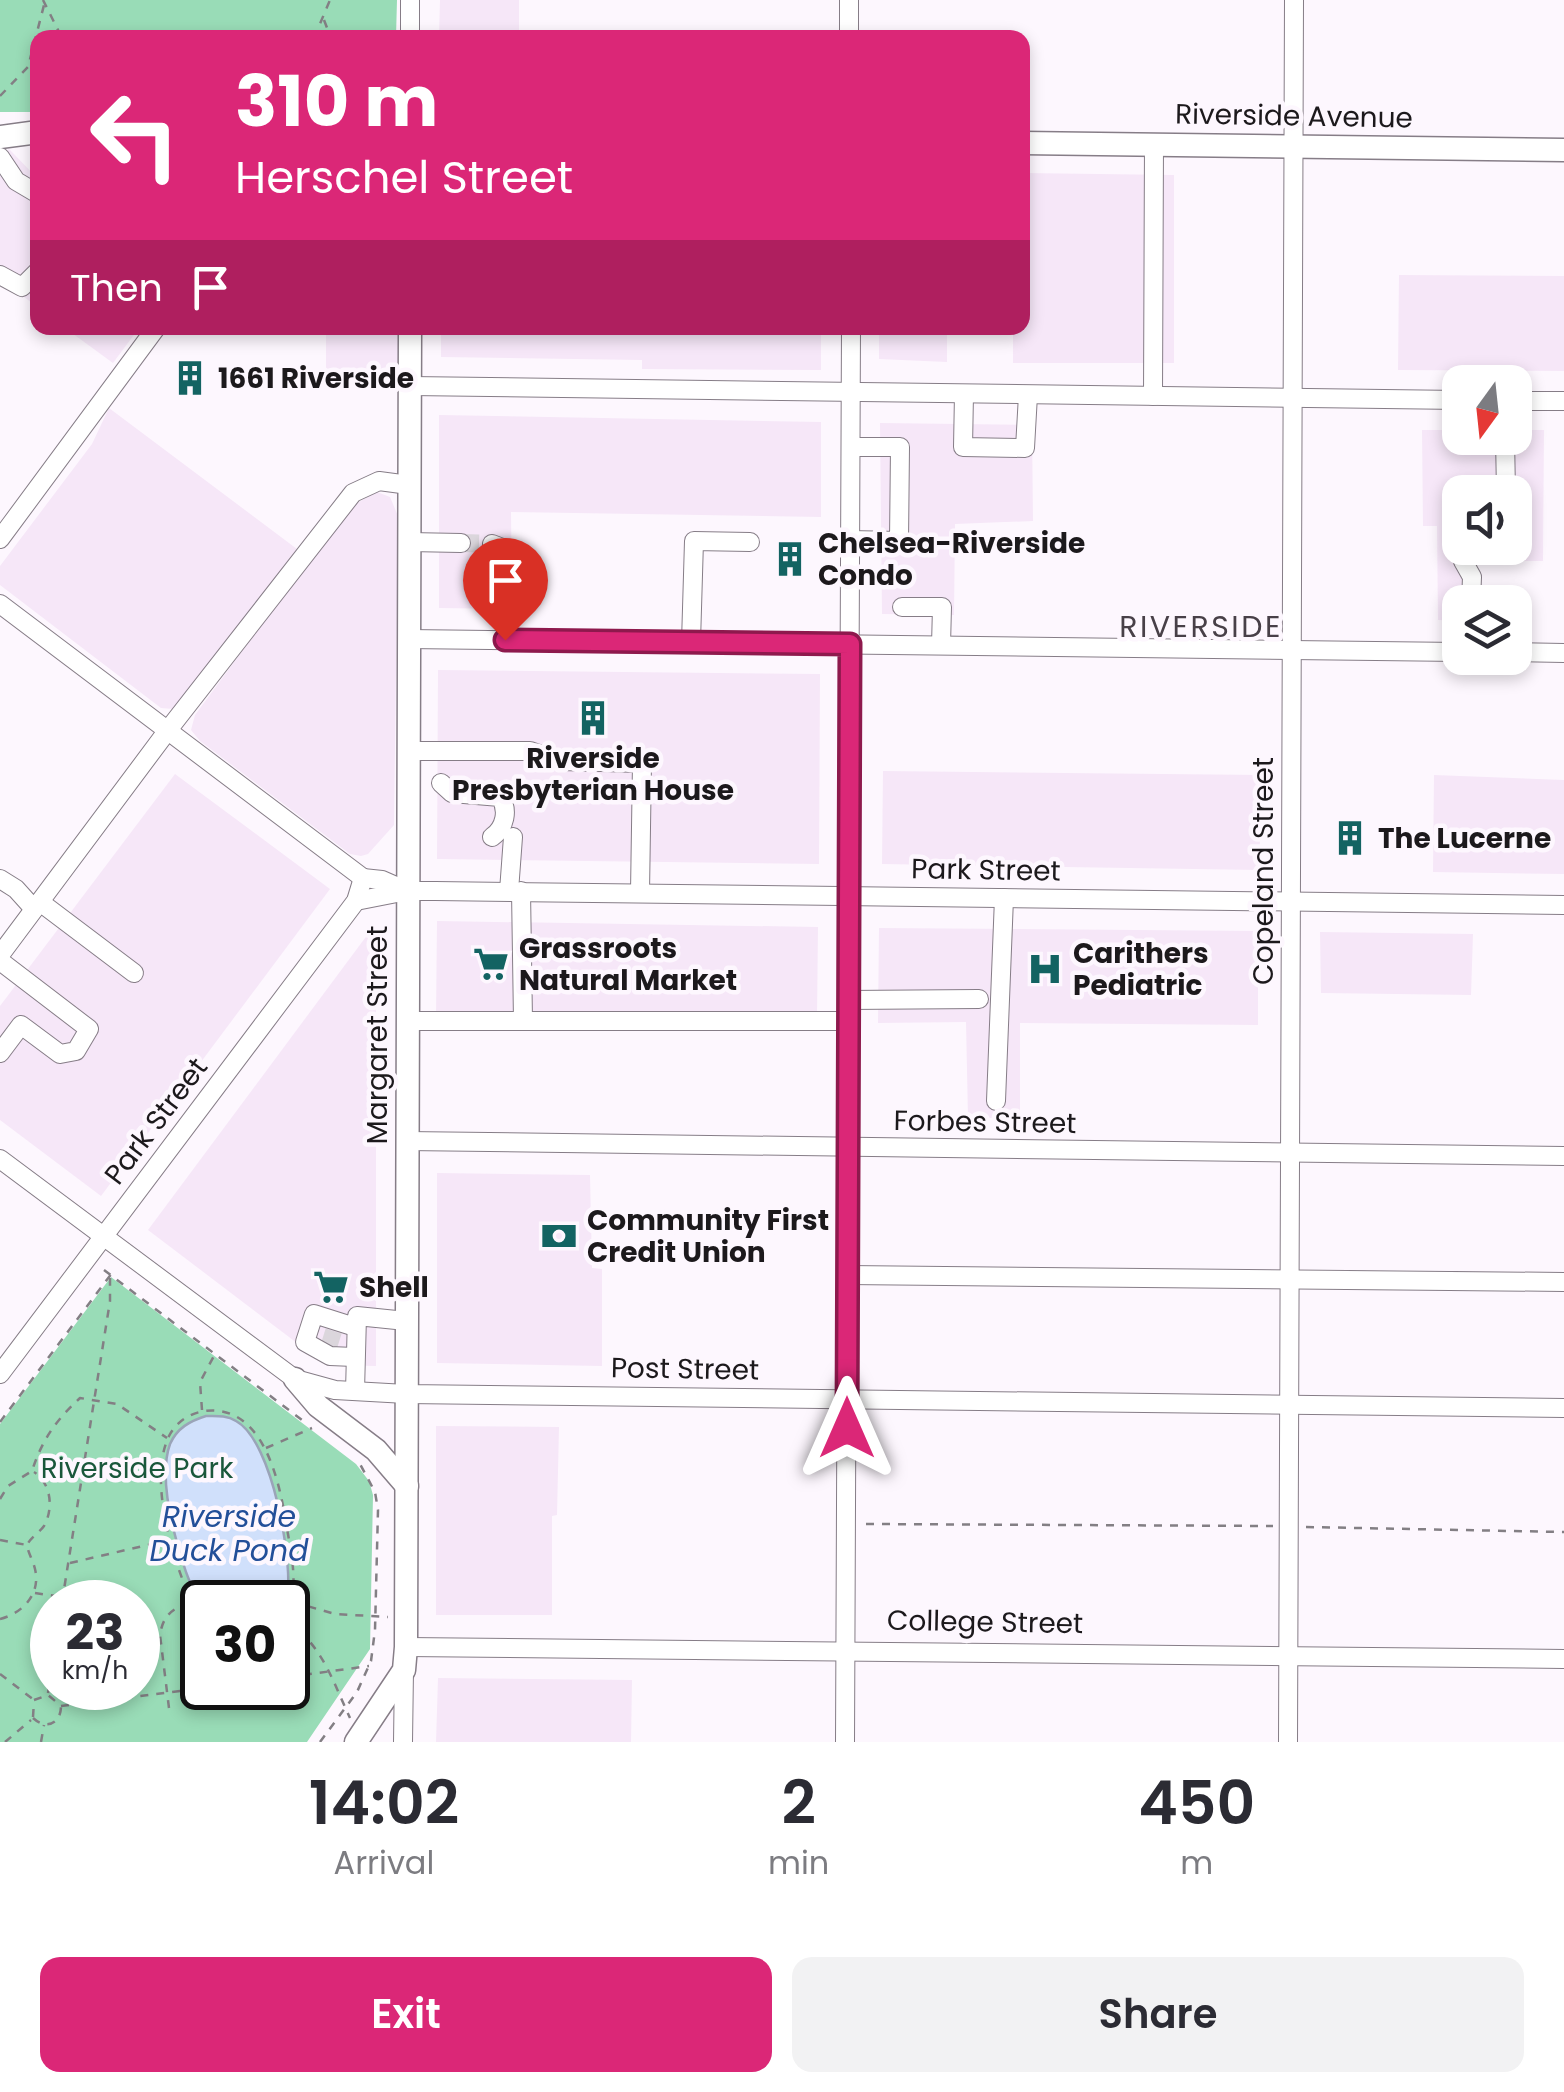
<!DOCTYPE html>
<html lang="en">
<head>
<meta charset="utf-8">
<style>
	:root { --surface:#fff; --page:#f2f2f3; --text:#2b2b33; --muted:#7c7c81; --accent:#db2777 }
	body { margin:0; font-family:Poppins,sans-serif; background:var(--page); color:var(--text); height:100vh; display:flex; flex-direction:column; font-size:38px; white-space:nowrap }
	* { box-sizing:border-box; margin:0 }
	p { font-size:32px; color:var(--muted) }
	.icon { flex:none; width:55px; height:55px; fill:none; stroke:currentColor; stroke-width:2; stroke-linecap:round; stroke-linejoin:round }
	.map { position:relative; height:1742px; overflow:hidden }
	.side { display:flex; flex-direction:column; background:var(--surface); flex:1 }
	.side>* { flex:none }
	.hud { position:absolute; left:30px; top:30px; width:1000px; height:305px; border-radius:20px; box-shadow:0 5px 15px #0003; background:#db2777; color:#fff; overflow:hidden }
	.needle { width:65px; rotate:195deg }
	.buttons { position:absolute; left:1442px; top:365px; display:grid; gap:20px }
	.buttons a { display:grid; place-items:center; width:90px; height:90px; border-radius:20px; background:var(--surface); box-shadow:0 5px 15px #0003; font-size:50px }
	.speed { position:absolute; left:30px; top:1580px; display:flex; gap:20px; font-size:50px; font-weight:700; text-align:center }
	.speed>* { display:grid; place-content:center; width:130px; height:130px; border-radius:50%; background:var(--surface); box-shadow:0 5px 15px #0003; line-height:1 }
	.speed small { font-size:25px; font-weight:400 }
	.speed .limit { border:5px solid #111; border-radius:15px; background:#fff; color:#111 }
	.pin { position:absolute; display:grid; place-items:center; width:85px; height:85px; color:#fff; margin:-102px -42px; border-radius:50% 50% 50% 0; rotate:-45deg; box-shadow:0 0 10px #0007 }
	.pin .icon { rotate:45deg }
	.me { position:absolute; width:110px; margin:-55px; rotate:0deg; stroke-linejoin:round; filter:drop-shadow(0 0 8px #0008) }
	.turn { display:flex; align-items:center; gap:35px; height:210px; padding:0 40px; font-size:45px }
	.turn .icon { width:130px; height:130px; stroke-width:2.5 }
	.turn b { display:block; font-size:70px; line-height:85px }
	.then { display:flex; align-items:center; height:95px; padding:0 40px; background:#0003; gap:20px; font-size:38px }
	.eta { display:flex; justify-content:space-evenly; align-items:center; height:170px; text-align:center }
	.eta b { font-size:60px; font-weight:600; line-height:70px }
	.action { display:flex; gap:20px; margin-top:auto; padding:20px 40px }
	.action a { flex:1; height:115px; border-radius:20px; background:var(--accent); color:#fff; font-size:40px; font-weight:600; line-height:115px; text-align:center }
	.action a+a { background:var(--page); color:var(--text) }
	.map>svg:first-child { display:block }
	.built { fill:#f6e7f8; fill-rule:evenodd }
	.green { fill:#99dcb7; fill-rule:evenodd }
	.water { fill:#d0e0fb; stroke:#9aa4b8; stroke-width:2.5 }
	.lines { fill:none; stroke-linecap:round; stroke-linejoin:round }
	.minor-tunnel { stroke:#dbd6dc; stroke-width:18; stroke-dasharray:18 9; stroke-linecap:butt }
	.minor-casing { stroke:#867d87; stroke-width:20 }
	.major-casing { stroke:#867d87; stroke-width:25 }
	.path { stroke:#837f84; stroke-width:2.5; stroke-dasharray:8 8; stroke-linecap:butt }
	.minor { stroke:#fff; stroke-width:18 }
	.major { stroke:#fff; stroke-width:22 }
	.route-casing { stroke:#8e194d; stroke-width:25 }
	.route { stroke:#db2777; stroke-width:18 }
	.labels { text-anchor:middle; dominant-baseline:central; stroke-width:9; stroke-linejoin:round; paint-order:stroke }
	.street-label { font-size:28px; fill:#1c191c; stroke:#fdf7fe }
	.poi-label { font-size:28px; font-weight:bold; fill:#1c191c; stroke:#fdf7fe; text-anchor:start }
	.park-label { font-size:28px; fill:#1a573b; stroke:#fdf7fe }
	.neighbourhood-label { font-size:30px; letter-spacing:2.5px; fill:#484048; stroke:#fdf7fe }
	.water-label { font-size:30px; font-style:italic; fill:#224f99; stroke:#fdf7fe }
</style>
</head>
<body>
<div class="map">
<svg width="1564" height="1742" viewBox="0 0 1564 1742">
	<rect width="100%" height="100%" fill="#fdf7fe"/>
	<g class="built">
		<polygon points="440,0 519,0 519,37 439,37"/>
		<polygon points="9,149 37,178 37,307 0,278 0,154"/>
		<polygon points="1023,173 1174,175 1174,363 1013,363 1013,328 1022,328"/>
		<polygon points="1399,275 1564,276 1564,371 1398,370"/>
		<polygon points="65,328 139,328 113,363"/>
		<polygon points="326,328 400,328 400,377 326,376"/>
		<polygon points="441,328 821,328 821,370 642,369 642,360 441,357"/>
		<polygon points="879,328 947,328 947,362 879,359"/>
		<polygon points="109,408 297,549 182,701 173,709 161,708 0,585 0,566 92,444"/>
		<polygon points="439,415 821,422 821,517 511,512 512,609 439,608"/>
		<polygon points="880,423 1032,425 1033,521 955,524 954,615 882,614"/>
		<path d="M1422 430H1460V438H1515V430H1544L1543 561H1475L1476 602H1460V621L1438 620 1437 526H1423ZM1460 492H1515V548H1460Z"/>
		<polygon points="377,492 390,497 398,516 394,825 368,854 361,856 350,854 200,741 191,730 195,715 348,508"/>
		<polygon points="438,670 820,674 819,864 437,859"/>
		<polygon points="883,771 1262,775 1259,870 882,864"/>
		<polygon points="175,774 330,889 101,1196 0,1120 0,1006"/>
		<polygon points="1434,775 1564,780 1564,874 1433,872"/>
		<polygon points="437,921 818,927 817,1016 436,1017"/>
		<polygon points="879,928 1258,931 1258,1025 1020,1023 1020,1118 968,1118 966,1022 878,1023"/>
		<polygon points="1320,932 1473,934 1471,995 1321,993"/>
		<polygon points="368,934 376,937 376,1366 326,1365 148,1230"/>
		<polygon points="437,1173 590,1175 592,1268 602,1269 602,1366 437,1363"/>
		<polygon points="436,1426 559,1427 557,1515 552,1516 552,1615 436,1615"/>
		<polygon points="438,1678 632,1680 631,1742 436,1742"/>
	</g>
	<g class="green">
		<polygon points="0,0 397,0 396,37 38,38 37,112 0,112"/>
		<path d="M111 1277 356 1464 369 1481 373 1495 370 1649 307 1742H0V1424ZM52 1602H138V1688H52ZM202 1602H288V1688H202Z"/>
	</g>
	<path class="water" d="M206 1416C216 1416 227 1415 236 1421 273 1441 294 1564 287 1602H202V1610C183 1572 155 1486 170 1444 177 1428 190 1421 206 1416Z"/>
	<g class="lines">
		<g class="minor-tunnel">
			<polyline points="461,543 492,544"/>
			<polyline points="323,1337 339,1342"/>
		</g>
		<defs>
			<g id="minor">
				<polyline points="410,38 410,0"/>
				<polyline points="849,38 849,0"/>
				<polyline points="0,157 16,181 38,194"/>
				<polyline points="0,275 22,287 38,271"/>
				<polyline points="410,386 1460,400"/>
				<polyline points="964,394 963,447 1025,448 1028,395"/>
				<polyline points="1153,396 1154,144"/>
				<polyline points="1515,401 1564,401"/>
				<polyline points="1505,438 1506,492"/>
				<polyline points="0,539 156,328"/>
				<polyline points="850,540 899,541 900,447 851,447"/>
				<polyline points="409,542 461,543"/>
				<polyline points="492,544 505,549 505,640"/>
				<polyline points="1463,548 1463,561 1472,577 1471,602"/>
				<polyline points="0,604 363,878"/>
				<polyline points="902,607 942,607 941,645"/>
				<polyline points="408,639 1460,652"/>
				<polyline points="691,642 694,541 750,542"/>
				<polyline points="1515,652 1564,653"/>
				<polyline points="408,751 530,751 559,761 642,763 640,892"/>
				<path d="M441 783 452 793 500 797C509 810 505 828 492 837"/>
				<polyline points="363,878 382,880 407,891"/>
				<polyline points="0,879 16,889 34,909"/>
				<polyline points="509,891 513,837"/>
				<polyline points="521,891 523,1020"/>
				<polyline points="356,901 407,891 435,891 1564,905"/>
				<polyline points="40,902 134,973"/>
				<polyline points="0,955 168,730 353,493 379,481 409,485"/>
				<polyline points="0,961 89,1029 76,1051 60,1054 21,1025 0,1053"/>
				<polyline points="848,1000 979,999"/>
				<polyline points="407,1021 848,1021"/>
				<polyline points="996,1101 1004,898"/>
				<polyline points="406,1141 1564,1156"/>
				<polyline points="0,1159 295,1379 335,1390 406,1394 1564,1408"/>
				<polyline points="847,1275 1564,1282"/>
				<polyline points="354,1357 330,1356 305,1342 314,1314 355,1327"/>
				<polyline points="0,1374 356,901 363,878"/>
				<polyline points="355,1391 357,1316 406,1321"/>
				<polyline points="406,1647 1564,1659"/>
				<polyline points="403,1742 404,1670"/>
				<polyline points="845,1742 851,328"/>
				<polyline points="1288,1742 1294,0"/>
			</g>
			<g id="major">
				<polyline points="0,137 38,132"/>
				<polyline points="1022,143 1564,150"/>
				<polyline points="295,1379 318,1406 376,1450 407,1486"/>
				<polyline points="356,1742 404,1670 406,1647 410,328"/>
			</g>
		</defs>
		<use href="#minor" class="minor-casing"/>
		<use href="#major" class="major-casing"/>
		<g class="path">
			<polyline points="43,0 62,38"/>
			<polyline points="324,20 331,38"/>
			<polyline points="314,38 330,0"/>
			<polyline points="0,96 28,67 44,5"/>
			<polyline points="104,1270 302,1420"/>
			<polyline points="202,1410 200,1382 215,1354"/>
			<polyline points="0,1422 115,1269"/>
			<polyline points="266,1448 312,1428"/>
			<path d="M0 1499 8 1486 32 1471C42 1440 56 1420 80 1398L117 1404 167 1438"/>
			<polyline points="866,1524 1273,1526"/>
			<polyline points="1306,1527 1564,1532"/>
			<polyline points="0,1540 27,1545"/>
			<polyline points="70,1563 169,1540"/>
			<polyline points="35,1593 62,1597"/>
			<polyline points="62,1602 110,1301 110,1278"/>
			<polyline points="293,1602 335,1614 388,1617"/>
			<path d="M0 1619C23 1613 41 1594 35 1569 33 1560 28 1553 27 1545 31 1537 39 1533 44 1526 54 1508 51 1483 34 1472"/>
			<path d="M288 1620C324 1650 331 1677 350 1718"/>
			<path d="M202 1621C177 1579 146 1483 169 1436 176 1422 190 1413 205 1411 262 1404 279 1478 286 1523 291 1552 299 1585 288 1614"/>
			<polyline points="0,1674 34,1700"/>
			<polyline points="288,1677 369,1666"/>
			<polyline points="229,1688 232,1704"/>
			<polyline points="48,1693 52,1665"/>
			<polyline points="34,1700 48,1695 60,1705"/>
			<polyline points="61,1706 204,1688"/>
			<path d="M169 1708 160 1635C163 1615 172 1609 190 1602"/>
			<polyline points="33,1717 34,1701"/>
			<path d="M33 1718C46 1730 61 1724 61 1706"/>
			<polyline points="5,1742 31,1720"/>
			<polyline points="41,1742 44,1725"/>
			<polyline points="320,1742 357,1692 371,1661 375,1630 378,1510 375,1492 360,1464"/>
		</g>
		<use href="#minor" class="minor"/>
		<use href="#major" class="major"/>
	</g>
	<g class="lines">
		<defs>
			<polyline id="route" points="505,640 850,644 847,1428"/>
		</defs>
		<use href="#route" class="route-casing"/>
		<use href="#route" class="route"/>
	</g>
	<defs>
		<symbol id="building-bare" viewBox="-9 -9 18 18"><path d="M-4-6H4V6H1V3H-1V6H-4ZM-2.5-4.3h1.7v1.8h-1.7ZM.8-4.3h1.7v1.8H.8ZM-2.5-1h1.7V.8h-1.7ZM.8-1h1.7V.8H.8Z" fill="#136362" stroke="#fdf7fe" stroke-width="2.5" paint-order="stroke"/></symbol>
		<symbol id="supermarket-bare" viewBox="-9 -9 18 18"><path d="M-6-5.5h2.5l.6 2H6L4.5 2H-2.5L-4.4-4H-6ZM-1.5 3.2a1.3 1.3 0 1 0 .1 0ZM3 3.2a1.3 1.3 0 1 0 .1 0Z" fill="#136362" stroke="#fdf7fe" stroke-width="2.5" paint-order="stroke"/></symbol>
		<symbol id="hospital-bare" viewBox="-9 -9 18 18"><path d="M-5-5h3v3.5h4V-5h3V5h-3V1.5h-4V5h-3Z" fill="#136362" stroke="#fdf7fe" stroke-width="2.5" paint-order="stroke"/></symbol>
		<symbol id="bank-bare" viewBox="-9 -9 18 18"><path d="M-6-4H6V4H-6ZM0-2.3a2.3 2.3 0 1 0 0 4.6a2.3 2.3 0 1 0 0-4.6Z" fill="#136362" stroke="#fdf7fe" stroke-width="2.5" paint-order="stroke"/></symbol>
	</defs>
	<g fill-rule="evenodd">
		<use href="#building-bare" x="165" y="353" width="50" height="50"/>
		<use href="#building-bare" x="765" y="534" width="50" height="50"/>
		<use href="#building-bare" x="568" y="693" width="50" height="50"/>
		<use href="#building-bare" x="1325" y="813" width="50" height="50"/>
		<use href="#supermarket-bare" x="466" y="939" width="50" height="50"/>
		<use href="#hospital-bare" x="1020" y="944" width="50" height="50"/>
		<use href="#bank-bare" x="534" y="1211" width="50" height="50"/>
		<use href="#supermarket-bare" x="306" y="1262" width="50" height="50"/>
	</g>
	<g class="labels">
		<g class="street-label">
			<text transform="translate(1294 116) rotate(1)">Riverside Avenue</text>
			<text transform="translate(986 870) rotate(1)">Park Street</text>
			<text transform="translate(1263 871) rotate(-90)">Copeland Street</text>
			<text transform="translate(377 1035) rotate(-90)">Margaret Street</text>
			<text transform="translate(156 1121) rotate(-53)">Park Street</text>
			<text transform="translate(985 1122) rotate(1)">Forbes Street</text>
			<text transform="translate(685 1369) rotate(1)">Post Street</text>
			<text transform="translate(985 1622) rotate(1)">College Street</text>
		</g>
		<g class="poi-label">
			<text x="218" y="378">1661 Riverside</text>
			<text x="818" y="543">Chelsea-Riverside<tspan x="818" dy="32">Condo</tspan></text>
			<text x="593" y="758" text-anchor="middle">Riverside<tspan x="593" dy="32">Presbyterian House</tspan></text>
			<text x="1378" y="838">The Lucerne</text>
			<text x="519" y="948">Grassroots<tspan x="519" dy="32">Natural Market</tspan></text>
			<text x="1073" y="953">Carithers<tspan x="1073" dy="32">Pediatric</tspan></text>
			<text x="587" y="1220">Community First<tspan x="587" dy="32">Credit Union</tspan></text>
			<text x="359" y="1287">Shell</text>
		</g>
		<g class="park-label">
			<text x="137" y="1468">Riverside Park</text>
		</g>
		<g class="neighbourhood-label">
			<text x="1201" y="626">RIVERSIDE</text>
		</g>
		<g class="water-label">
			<text x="229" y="1516">Riverside<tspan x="229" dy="34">Duck Pond</tspan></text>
		</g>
	</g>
</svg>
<div class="buttons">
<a><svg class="needle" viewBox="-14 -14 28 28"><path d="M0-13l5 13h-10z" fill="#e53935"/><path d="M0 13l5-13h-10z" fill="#7c7c81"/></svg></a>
<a><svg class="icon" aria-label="sound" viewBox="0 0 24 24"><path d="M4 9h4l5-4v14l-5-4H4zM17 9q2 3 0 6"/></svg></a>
<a><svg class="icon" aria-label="layers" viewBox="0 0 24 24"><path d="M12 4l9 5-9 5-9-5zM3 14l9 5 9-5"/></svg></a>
</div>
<div class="speed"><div>23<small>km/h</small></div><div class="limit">30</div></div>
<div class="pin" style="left:505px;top:640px;background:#d93025"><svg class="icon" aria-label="arrive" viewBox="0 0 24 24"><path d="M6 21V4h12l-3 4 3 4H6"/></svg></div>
<svg class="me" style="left:847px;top:1428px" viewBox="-20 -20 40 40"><path d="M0-17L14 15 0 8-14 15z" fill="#db2777" stroke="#fff" stroke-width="4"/></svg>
<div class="hud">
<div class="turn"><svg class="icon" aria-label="left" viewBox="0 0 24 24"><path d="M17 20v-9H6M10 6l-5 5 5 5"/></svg><div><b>310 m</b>Herschel Street</div></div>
<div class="then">Then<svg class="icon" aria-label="arrive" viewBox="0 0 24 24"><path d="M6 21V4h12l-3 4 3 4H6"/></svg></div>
</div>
</div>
<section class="side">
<div class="eta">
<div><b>14:02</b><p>Arrival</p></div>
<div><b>2</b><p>min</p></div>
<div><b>450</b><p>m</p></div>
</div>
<div class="action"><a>Exit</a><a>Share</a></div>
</section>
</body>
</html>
